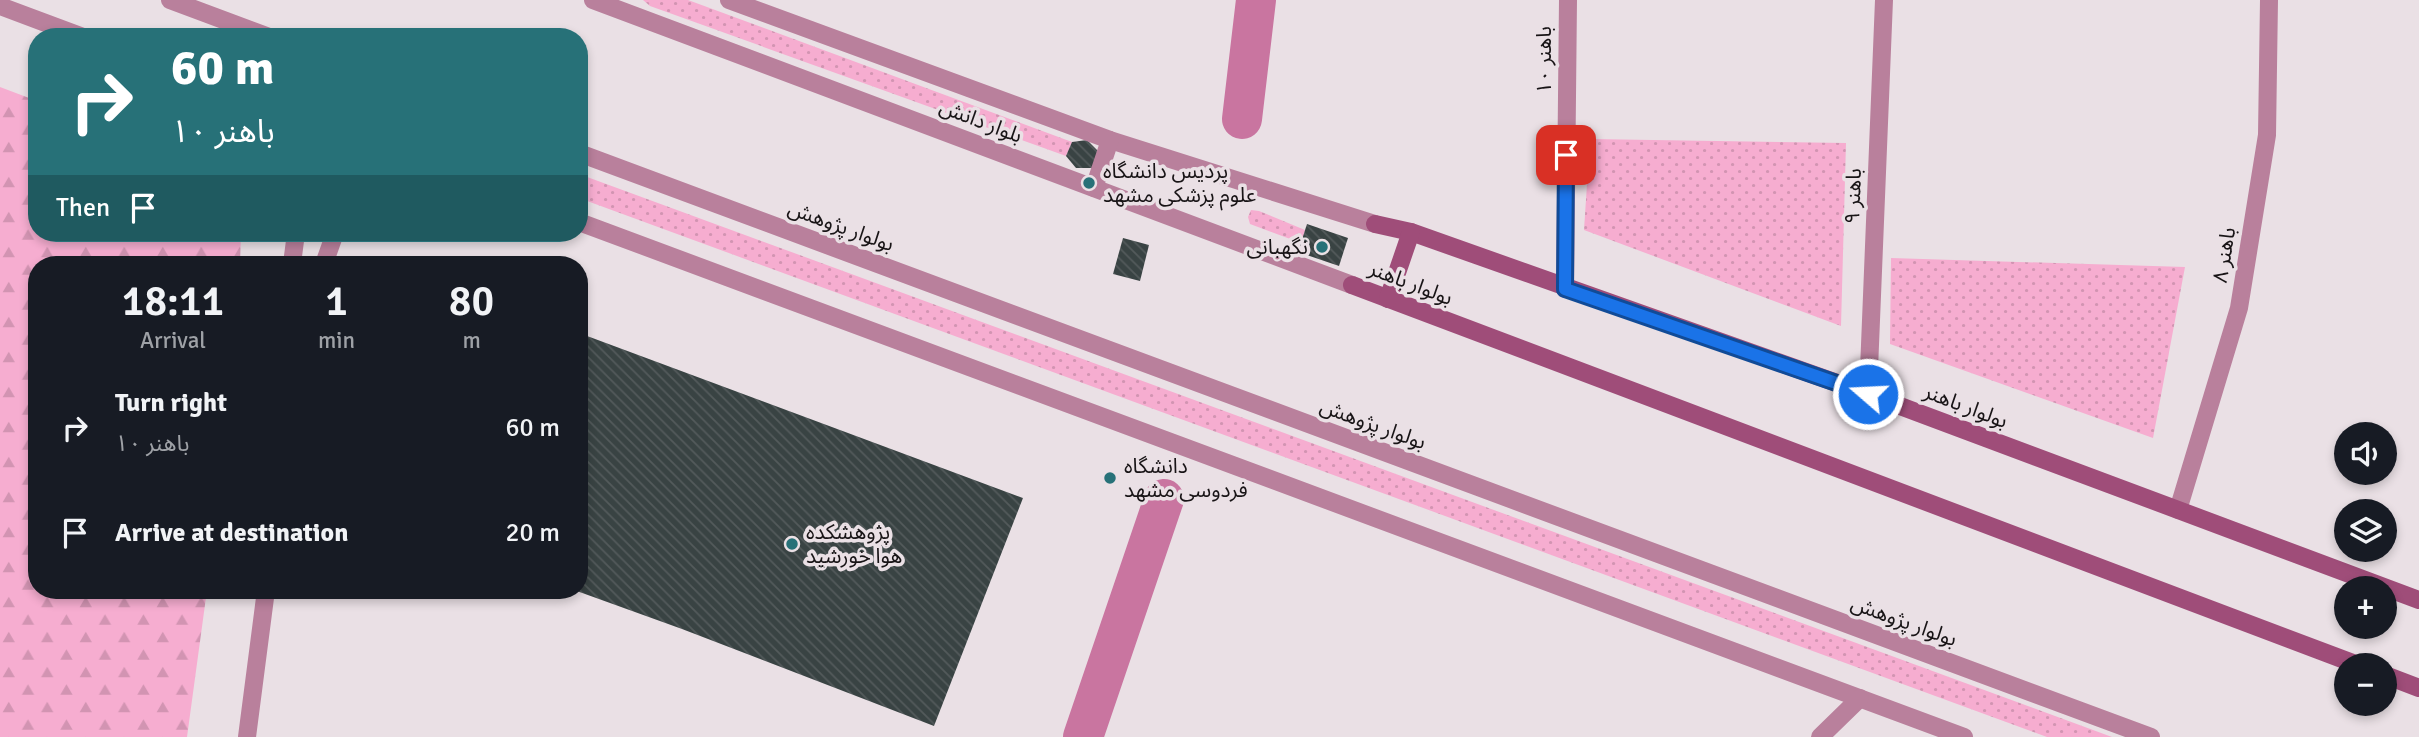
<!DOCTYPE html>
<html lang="en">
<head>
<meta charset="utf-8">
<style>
	:root { --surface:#171b24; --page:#20242c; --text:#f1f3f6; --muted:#9ea1a6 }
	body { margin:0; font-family:Signika,"Noto Sans Arabic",sans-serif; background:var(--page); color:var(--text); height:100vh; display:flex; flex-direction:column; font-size:26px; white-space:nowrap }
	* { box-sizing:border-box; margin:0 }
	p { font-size:23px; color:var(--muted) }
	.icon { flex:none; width:38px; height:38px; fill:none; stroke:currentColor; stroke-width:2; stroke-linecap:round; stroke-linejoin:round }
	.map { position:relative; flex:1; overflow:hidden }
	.side { position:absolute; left:28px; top:256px; width:560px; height:343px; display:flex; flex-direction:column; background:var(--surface); border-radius:28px; box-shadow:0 4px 10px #0003 }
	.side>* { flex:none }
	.hud { position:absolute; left:28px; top:28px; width:560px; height:214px; border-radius:28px; box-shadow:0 4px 10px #0003; background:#277178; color:#fff; overflow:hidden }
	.buttons { position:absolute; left:2334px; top:422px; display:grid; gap:14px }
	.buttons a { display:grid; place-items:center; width:63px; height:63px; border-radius:50%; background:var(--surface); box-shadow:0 4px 10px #0003; font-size:35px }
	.pin { position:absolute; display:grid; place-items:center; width:60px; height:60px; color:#fff; margin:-30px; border-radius:14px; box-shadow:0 4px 10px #0006 }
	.me { position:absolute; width:77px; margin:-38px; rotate:289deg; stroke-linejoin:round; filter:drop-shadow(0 0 5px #0008) }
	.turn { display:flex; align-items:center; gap:24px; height:147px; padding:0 28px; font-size:32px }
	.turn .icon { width:91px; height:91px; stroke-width:2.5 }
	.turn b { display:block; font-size:49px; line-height:60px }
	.then { display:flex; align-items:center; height:66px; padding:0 28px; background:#0003; gap:14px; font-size:26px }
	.eta { display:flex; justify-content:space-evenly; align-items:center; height:119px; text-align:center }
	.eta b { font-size:42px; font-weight:600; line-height:49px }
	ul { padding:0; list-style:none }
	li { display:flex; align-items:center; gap:21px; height:105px; padding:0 28px }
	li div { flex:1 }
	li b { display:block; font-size:26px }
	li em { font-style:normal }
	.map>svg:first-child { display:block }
	.grass { fill:url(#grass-dots) }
	.forest { fill:url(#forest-firs) }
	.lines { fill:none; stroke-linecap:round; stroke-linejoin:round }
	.canal { stroke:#c975a0; stroke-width:40 }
	.building { fill:url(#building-back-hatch) }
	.lane { stroke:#b9809c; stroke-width:18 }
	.street { stroke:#b9809c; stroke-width:18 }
	.secondary { stroke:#9f4d79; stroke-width:18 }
	.route-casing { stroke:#114b97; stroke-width:18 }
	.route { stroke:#1a73e8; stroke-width:12 }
	.poi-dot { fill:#277178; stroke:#eae0e5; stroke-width:2.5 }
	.labels { text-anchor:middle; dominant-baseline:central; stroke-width:7; stroke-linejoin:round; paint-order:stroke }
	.street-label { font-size:21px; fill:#181416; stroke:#eae0e5 }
	.poi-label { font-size:21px; fill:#181416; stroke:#eae0e5; text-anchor:start }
</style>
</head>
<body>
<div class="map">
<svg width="2419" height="737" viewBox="0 0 2419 737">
	<defs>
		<pattern id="grass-dots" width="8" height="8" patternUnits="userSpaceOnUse" patternTransform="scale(1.75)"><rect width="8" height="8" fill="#f6add0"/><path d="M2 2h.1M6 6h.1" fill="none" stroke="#d294b2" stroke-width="1.8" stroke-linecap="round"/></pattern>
		<pattern id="forest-firs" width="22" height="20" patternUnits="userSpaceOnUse" patternTransform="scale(1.75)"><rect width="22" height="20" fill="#f6add0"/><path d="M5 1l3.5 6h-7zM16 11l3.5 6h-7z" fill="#d294b2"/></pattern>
		<pattern id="building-back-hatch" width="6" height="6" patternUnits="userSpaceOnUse" patternTransform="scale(1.75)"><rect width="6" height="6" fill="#394343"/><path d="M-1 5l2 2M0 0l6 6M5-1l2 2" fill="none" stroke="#535a5b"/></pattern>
	</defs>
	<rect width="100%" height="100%" fill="#eae0e5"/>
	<g class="grass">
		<polygon points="643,0 688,0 1072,142 1066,156 650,6"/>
		<polygon points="1590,139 1846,143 1841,326 1584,230"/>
		<polygon points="579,174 2112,737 2047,737 579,198"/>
		<polygon points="1251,210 1259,211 1305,230 1301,243 1250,224 1248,217"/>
		<polygon points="1891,258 2185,267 2153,438 1890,344"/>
	</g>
	<polygon class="forest" points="0,87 37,101 37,233 241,233 240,264 37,264 37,590 207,590 187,737 0,737"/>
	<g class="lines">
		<g class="canal">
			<polyline points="1242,119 1256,0"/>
			<polyline points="1083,737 1164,499"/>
		</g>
	</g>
	<g class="building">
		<polygon points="1087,140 1099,152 1092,168 1076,168 1066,156 1072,142"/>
		<polygon points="1307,224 1348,238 1339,266 1298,252"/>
		<polygon points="1123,238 1149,245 1140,281 1113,274"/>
		<polygon points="579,333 1023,498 934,726 682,629 574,590 579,590"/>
	</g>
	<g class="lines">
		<g class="lane">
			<polyline points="170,0 269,37"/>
			<polyline points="593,0 1352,285"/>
			<polyline points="729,0 1110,140 1375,224"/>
			<polyline points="0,6 83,37"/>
			<polyline points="579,153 2151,737"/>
			<polyline points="1094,188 1110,140"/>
			<polyline points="579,222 1964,737"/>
			<polyline points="292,264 296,233"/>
			<polyline points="324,264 335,233"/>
			<polyline points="247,737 266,590"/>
			<polyline points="1820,737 1860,698"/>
		</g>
		<g class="street">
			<polyline points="1565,289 1568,0"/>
			<polyline points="1868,394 1884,0"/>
			<polyline points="2178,510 2239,308 2267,135 2269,0"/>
		</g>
		<g class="secondary">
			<polyline points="1375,224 1411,232 1868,394 2419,600"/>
			<polyline points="1352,285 2358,665"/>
			<polyline points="1388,299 1411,232"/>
			<polyline points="2385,675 2419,688"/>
		</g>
	</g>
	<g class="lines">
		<defs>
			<polyline id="route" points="1566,155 1565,289 1868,394"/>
		</defs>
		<use href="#route" class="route-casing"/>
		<use href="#route" class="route"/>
	</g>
	<g class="poi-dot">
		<circle cx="1089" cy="183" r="7"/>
		<circle cx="1322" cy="247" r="7"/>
		<circle cx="1110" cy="478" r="7"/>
		<circle cx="792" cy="544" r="7"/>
	</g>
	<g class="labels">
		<g class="street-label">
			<text transform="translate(1544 60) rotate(-90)">باهنر ۱۰</text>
			<text transform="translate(981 121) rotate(21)">بلوار دانش</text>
			<text transform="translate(1853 196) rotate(-88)">باهنر ۹</text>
			<text transform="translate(841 226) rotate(20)">بولوار پژوهش</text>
			<text transform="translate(2224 255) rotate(-81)">باهنر ۸</text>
			<text transform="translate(1411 283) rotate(21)">بولوار باهنر</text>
			<text transform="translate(1966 406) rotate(21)">بولوار باهنر</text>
			<text transform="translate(1373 424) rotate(20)">بولوار پژوهش</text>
			<text transform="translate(1904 621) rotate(20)">بولوار پژوهش</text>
		</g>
		<g class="poi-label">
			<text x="1103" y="171">پردیس دانشگاه<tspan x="1103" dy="24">علوم پزشکی مشهد</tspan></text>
			<text x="1308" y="247" text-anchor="end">نگهبانی</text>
			<text x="1124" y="466">دانشگاه<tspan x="1124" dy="24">فردوسی مشهد</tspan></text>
			<text x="806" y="532">پژوهشکده<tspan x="806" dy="24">هوا خورشید</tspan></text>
		</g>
	</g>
</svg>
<div class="buttons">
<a><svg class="icon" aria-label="sound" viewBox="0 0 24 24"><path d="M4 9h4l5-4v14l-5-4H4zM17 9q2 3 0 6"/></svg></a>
<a><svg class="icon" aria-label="layers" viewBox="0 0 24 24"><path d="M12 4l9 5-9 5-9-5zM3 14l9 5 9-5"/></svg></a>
<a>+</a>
<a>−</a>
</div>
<div class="pin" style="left:1566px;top:155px;background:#d93025"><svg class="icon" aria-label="arrive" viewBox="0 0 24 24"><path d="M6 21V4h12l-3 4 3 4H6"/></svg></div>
<svg class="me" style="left:1868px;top:394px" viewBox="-20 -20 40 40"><circle r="17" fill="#1a73e8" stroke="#fff" stroke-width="3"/><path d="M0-11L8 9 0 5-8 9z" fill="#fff"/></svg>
<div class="hud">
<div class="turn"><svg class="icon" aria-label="right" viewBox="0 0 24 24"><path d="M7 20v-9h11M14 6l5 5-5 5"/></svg><div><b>60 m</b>باهنر ۱۰</div></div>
<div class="then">Then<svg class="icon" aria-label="arrive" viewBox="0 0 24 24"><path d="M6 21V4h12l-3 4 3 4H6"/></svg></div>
</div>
<section class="side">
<div class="eta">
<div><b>18:11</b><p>Arrival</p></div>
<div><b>1</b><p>min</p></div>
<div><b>80</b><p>m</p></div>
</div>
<ul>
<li><svg class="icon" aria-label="right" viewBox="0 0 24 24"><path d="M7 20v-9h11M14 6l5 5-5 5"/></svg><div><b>Turn right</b><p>باهنر ۱۰</p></div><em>60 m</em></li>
<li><svg class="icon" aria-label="arrive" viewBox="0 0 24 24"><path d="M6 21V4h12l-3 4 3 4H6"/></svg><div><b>Arrive at destination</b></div><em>20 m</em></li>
</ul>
</section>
</div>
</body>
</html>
